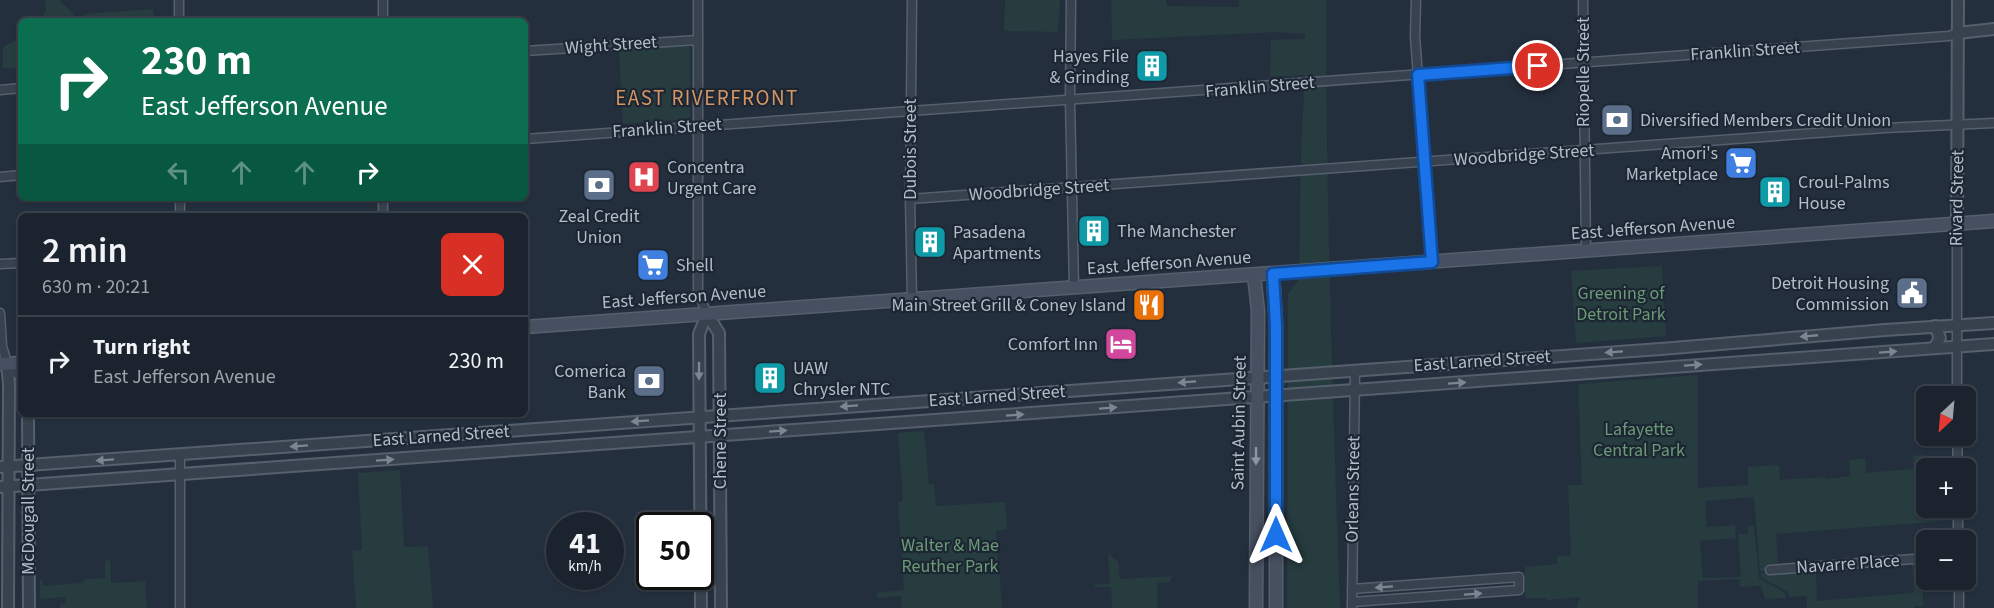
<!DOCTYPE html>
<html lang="en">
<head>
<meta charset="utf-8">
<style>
	:root { --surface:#1b232e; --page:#282f3a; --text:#f1f3f6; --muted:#a0a4aa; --line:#39404a }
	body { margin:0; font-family:"Source Sans 3",sans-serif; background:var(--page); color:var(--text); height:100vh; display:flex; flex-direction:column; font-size:22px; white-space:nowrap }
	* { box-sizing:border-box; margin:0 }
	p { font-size:20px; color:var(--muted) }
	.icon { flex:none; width:33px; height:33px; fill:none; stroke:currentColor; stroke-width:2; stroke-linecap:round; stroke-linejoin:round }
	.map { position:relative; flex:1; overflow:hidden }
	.sheet { position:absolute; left:18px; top:213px; width:510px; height:204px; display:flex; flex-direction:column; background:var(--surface); border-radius:9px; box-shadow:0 2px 4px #0004,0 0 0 2px var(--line) }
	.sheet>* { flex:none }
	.banner { position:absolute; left:18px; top:18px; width:510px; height:183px; border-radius:9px; box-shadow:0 2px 4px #0004,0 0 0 2px var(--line); background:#0b6e4f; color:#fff; overflow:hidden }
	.needle { width:39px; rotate:206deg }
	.tools { position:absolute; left:1916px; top:386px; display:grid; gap:12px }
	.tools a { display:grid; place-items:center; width:60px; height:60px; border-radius:9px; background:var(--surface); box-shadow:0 2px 4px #0004,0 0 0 2px var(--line); font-size:30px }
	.speed { position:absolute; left:546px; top:512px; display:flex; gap:12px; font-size:30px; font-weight:700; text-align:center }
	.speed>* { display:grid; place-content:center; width:78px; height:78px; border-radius:50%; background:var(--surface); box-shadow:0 2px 4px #0004,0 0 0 2px var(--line); line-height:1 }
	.speed small { font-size:15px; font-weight:400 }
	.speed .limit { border:3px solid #111; border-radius:9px; background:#fff; color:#111 }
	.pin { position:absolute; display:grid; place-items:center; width:51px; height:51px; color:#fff; margin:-26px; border:3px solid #fff; border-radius:50%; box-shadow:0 2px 6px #0007 }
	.me { position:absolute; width:66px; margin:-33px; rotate:0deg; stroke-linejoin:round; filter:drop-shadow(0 0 4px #0008) }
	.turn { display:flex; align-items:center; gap:21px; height:126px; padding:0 24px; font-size:27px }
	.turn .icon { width:78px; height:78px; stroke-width:2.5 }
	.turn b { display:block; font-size:42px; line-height:51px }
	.lanes { display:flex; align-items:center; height:57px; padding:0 24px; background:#0003; justify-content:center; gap:30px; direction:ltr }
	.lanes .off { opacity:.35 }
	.round { display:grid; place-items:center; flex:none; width:63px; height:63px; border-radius:9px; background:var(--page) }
	.headline { display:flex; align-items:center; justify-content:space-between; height:102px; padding:0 24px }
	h1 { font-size:36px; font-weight:600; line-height:45px }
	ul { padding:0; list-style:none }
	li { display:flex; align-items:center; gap:18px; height:90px; padding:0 24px; border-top:2px solid var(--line) }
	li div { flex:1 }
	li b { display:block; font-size:22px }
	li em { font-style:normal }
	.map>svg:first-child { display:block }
	.green { fill:#263c3f }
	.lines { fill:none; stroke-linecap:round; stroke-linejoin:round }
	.minor-casing { stroke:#565f6c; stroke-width:11 }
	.tertiary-casing { stroke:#565f6c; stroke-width:14 }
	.secondary-casing { stroke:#565f6c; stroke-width:15 }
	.minor { stroke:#38414e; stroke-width:8 }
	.tertiary { stroke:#38414e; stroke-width:10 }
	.secondary { stroke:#465061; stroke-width:12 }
	.oneway { fill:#7c8592 }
	.oneway2 { fill:#8e96a5 }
	.route-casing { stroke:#114b97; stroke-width:15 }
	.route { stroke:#1a73e8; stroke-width:10 }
	.labels { text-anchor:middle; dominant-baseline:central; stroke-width:4.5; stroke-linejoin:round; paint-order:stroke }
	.street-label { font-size:18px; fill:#b4bcc9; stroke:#1d2633 }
	.poi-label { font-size:18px; fill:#b4bcc9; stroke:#1d2633; text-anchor:start }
	.park-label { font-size:18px; fill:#6b9a76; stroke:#1d2633 }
	.quarter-label { font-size:21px; letter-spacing:1.5px; fill:#d59563; stroke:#1d2633 }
</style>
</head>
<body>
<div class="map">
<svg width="1994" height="608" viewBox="0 0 1994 608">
	<rect width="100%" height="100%" fill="#242f3e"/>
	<g class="green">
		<polygon points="45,0 59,0 73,13 74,21 41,21 46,10"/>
		<polygon points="1005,0 1060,0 1058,32 1004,31"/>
		<path d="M1111 0H1166L1167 6 1239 7V0H1326C1326 203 1333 405 1340 608H1287L1288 294 1299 280 1301 151 1305 75 1270 77 1271 40 1305 39V34L1275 32 1112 40Z"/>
		<polygon points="153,9 154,21 84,21 84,14"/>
		<polygon points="21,38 21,69 3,68 3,48 8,44"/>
		<polygon points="682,46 690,47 690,119 623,124 619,50"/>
		<polygon points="1662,266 1666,336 1576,343 1571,271"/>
		<polygon points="1698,375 1698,488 1748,485 1748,467 1779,465 1780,480 1825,477 1826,479 1850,476 1849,460 1865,458 1866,473 1913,469 1913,456 1926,455 1926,460 1918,461 1921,507 1945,507 1945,521 1776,534 1778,564 1769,565 1767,571 1760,571 1754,497 1705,501 1707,527 1735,525 1736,538 1700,541 1703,578 1741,577 1738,534 1748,534 1748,526 1754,526 1759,578 1784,592 1786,598 1765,599 1761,586 1740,587 1739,579 1698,581 1698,608 1576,608 1580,597 1547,600 1546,598 1525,598 1525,567 1557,564 1557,556 1571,556 1568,485 1582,485 1578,384"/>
		<polygon points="924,431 929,484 934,484 936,506 1005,502 1007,529 996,531 1002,608 902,608 901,596 877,598 876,593 904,590 898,502 903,501 898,433"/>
		<polygon points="400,470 404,547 428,546 433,608 356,608 352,551 362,550 358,473"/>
		<polygon points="1108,553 1118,562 1120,579 1172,576 1170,582 1157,583 1158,608 1112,608 1111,587 1095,587 1094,585 1110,583"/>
		<polygon points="110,560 111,583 145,581 147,608 60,608 60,604 66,603 65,597 40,599 40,580 43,581 43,586 82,583 85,579 105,578 105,561"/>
		<polygon points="1926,562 1926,573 1923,574 1923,606 1914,606 1914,608 1802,608 1807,607 1807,596 1790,597 1788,592 1762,578 1760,573 1816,571 1817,601 1914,593 1912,563"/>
	</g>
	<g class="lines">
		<defs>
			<g id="minor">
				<polyline points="179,0 179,21"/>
				<polyline points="698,0 698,292 707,314"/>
				<polyline points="912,0 910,199 912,299"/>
				<polyline points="1071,0 1070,100 1074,288"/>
				<polyline points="1416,0 1415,36 1432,262"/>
				<polyline points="1583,0 1586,251"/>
				<polyline points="383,21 383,0"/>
				<polyline points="525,51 698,40"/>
				<polyline points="0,90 21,88"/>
				<polyline points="525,139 1949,36 1958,33"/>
				<polyline points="0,177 21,175"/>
				<polyline points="383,198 383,216"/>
				<polyline points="910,199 1885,128 1994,123"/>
				<polyline points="180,216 180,198"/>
				<polyline points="1957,224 1957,396"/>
				<polyline points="0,264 21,263"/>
				<polyline points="0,313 2,346 7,363"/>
				<polyline points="1957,435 1958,468"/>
				<polyline points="180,454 180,608"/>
				<polyline points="1958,507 1958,540"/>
				<polyline points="1770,570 1926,558"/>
				<polyline points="1959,579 1959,608"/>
				<polyline points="1352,602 1519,590 1519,577 1352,589"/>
				<polyline points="1352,607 1355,370"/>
			</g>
			<g id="tertiary">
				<polyline points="1958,33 1994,29"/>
				<polyline points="1957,224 1958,0"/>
				<polyline points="707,314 719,333 721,608"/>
				<polyline points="1934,348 1940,338 1935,326"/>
				<polyline points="28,414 29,608"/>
				<polyline points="0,467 1661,349 1885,330 1994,323"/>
				<polyline points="0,487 1994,344"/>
				<polyline points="8,608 9,384 7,363 21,376"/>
				<polyline points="701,608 699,334 707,314"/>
			</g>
			<g id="secondary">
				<polyline points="1273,274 1276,325 1276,608"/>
				<polyline points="1254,275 1258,311 1256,608"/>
				<polyline points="525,327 1994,221"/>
				<polyline points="0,364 21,363"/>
			</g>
		</defs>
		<use href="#minor" class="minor-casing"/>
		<use href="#tertiary" class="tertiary-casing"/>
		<use href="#secondary" class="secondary-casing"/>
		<use href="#minor" class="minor"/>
		<use href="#tertiary" class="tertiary"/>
		<use href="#secondary" class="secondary"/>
	</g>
	<defs><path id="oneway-solid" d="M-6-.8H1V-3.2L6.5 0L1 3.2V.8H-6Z" transform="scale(1.5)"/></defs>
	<g class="oneway">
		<use href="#oneway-solid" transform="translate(1809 336) rotate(175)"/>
		<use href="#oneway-solid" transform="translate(1614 352) rotate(176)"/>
		<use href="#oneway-solid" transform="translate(1888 352) rotate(-4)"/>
		<use href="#oneway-solid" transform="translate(1693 365) rotate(-4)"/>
		<use href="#oneway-solid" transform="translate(699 371) rotate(90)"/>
		<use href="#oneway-solid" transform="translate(1187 382) rotate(176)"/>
		<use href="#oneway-solid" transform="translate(1457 383) rotate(-4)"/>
		<use href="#oneway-solid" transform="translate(849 406) rotate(176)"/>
		<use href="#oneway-solid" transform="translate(1108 408) rotate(-4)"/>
		<use href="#oneway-solid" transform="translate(1015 415) rotate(-4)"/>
		<use href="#oneway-solid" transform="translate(640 421) rotate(176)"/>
		<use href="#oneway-solid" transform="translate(778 431) rotate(-4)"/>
		<use href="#oneway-solid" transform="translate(299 446) rotate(176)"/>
		<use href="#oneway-solid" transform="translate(105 460) rotate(176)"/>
		<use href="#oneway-solid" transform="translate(385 460) rotate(-4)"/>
		<use href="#oneway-solid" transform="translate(1384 587) rotate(176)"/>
		<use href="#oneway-solid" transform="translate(1473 594) rotate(-4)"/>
	</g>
	<use class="oneway2" href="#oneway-solid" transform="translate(1256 456) rotate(90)"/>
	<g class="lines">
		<defs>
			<polyline id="route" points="1276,535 1276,326 1273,274 1432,262 1418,75 1538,66"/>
		</defs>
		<use href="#route" class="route-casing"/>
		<use href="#route" class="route"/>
	</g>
	<defs>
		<symbol id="building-square" viewBox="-11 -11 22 22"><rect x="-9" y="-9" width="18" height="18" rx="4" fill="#0f9aa8" stroke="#1d2633"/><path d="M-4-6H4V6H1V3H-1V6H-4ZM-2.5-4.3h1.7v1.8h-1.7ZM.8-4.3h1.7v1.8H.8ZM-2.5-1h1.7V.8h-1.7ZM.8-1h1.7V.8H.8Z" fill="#fff"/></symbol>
		<symbol id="bank-square" viewBox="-11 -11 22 22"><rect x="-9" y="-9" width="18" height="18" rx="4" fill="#5c6f8a" stroke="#1d2633"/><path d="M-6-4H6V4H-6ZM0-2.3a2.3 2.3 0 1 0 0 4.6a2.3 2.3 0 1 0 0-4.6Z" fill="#fff"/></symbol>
		<symbol id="supermarket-square" viewBox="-11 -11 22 22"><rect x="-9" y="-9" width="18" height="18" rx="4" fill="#3f7fe0" stroke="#1d2633"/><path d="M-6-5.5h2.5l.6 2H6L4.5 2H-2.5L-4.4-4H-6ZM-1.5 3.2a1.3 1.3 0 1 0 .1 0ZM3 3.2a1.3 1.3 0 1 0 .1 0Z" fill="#fff"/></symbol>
		<symbol id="hospital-square" viewBox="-11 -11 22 22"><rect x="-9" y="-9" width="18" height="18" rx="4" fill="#e0444e" stroke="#1d2633"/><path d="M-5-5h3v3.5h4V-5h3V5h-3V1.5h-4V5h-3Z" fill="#fff"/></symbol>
		<symbol id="civic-square" viewBox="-11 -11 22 22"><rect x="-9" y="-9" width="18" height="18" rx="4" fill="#5c6f8a" stroke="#1d2633"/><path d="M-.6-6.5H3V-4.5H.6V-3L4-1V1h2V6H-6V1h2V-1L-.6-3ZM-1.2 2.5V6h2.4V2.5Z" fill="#fff"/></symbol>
		<symbol id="restaurant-square" viewBox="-11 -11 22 22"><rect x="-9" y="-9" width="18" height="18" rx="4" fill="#e8710a" stroke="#1d2633"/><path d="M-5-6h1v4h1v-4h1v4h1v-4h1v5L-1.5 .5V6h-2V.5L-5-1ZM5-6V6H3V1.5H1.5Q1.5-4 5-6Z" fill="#fff"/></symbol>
		<symbol id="hotel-square" viewBox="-11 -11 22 22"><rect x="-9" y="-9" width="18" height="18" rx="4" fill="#d1479c" stroke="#1d2633"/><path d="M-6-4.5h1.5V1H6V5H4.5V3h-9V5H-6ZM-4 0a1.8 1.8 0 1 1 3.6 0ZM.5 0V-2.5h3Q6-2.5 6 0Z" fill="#fff"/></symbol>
	</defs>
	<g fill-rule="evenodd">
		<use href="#building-square" x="1133" y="47" width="38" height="38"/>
		<use href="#bank-square" x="1598" y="101" width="38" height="38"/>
		<use href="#supermarket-square" x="1722" y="144" width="38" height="38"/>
		<use href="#hospital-square" x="625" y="158" width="38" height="38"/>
		<use href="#bank-square" x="580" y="166" width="38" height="38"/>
		<use href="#building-square" x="1756" y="173" width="38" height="38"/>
		<use href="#building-square" x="1075" y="212" width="38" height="38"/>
		<use href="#building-square" x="911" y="223" width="38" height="38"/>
		<use href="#supermarket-square" x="634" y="246" width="38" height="38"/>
		<use href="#civic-square" x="1893" y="274" width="38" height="38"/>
		<use href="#restaurant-square" x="1130" y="286" width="38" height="38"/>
		<use href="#hotel-square" x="1102" y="325" width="38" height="38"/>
		<use href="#building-square" x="751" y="359" width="38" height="38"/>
		<use href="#bank-square" x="630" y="362" width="38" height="38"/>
	</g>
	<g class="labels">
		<g class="street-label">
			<text transform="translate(611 45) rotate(-4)">Wight Street</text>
			<text transform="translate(1745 51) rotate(-4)">Franklin Street</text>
			<text transform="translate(1583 72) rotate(-90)">Riopelle Street</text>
			<text transform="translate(1260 87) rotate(-5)">Franklin Street</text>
			<text transform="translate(667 128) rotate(-4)">Franklin Street</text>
			<text transform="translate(910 149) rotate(-90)">Dubois Street</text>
			<text transform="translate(1524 155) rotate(-4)">Woodbridge Street</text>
			<text transform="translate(1039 190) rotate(-4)">Woodbridge Street</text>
			<text transform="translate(1957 198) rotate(-89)">Rivard Street</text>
			<text transform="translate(1653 228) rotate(-4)">East Jefferson Avenue</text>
			<text transform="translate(1169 263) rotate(-4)">East Jefferson Avenue</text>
			<text transform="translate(684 297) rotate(-4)">East Jefferson Avenue</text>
			<text transform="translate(1482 361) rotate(-4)">East Larned Street</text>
			<text transform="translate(997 396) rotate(-4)">East Larned Street</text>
			<text transform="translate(1239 423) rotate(-89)">Saint Aubin Street</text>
			<text transform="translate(441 436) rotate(-4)">East Larned Street</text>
			<text transform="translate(720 441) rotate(-90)">Chene Street</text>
			<text transform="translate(1353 489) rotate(-89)">Orleans Street</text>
			<text transform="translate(28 511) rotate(-90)">McDougall Street</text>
			<text transform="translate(1848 564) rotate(-4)">Navarre Place</text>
		</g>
		<g class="poi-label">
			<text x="1129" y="56" text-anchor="end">Hayes File<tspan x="1129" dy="21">&amp; Grinding</tspan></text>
			<text x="1640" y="120">Diversified Members Credit Union</text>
			<text x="1718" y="153" text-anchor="end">Amori's<tspan x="1718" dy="21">Marketplace</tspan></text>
			<text x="667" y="167">Concentra<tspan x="667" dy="21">Urgent Care</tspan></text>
			<text x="1798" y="182">Croul-Palms<tspan x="1798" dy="21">House</tspan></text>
			<text x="599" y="216" text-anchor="middle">Zeal Credit<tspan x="599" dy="21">Union</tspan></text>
			<text x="1117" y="231">The Manchester</text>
			<text x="953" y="232">Pasadena<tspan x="953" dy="21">Apartments</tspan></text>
			<text x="676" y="265">Shell</text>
			<text x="1889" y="283" text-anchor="end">Detroit Housing<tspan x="1889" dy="21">Commission</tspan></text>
			<text x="1126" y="305" text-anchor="end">Main Street Grill &amp; Coney Island</text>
			<text x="1098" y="344" text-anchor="end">Comfort Inn</text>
			<text x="793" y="368">UAW<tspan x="793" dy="21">Chrysler NTC</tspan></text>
			<text x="626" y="371" text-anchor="end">Comerica<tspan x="626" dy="21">Bank</tspan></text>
		</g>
		<g class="park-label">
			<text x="1621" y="293">Greening of<tspan x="1621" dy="21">Detroit Park</tspan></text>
			<text x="1639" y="429">Lafayette<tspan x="1639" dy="21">Central Park</tspan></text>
			<text x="950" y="545">Walter &amp; Mae<tspan x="950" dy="21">Reuther Park</tspan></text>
		</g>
		<g class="quarter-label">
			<text x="707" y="98">EAST RIVERFRONT</text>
		</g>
	</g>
</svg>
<div class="tools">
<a><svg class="needle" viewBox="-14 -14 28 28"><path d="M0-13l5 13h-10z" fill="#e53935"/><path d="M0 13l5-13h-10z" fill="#a0a4aa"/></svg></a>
<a>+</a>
<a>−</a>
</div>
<div class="speed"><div>41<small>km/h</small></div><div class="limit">50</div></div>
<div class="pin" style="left:1538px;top:66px;background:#d93025"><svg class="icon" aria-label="arrive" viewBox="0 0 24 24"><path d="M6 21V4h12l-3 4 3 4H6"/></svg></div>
<svg class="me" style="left:1276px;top:535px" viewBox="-20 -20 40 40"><path d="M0-17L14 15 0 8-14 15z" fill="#1a73e8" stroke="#fff" stroke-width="4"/></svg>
<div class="banner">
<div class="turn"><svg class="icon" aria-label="right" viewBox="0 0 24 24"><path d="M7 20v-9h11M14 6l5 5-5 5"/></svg><div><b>230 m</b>East Jefferson Avenue</div></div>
<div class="lanes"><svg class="icon off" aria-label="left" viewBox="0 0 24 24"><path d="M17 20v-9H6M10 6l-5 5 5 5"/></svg><svg class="icon off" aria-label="ahead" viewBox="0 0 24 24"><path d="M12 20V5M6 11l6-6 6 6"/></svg><svg class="icon off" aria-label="ahead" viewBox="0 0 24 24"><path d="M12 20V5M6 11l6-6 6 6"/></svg><svg class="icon" aria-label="right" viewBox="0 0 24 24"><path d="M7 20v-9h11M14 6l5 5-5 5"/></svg></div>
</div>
<section class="sheet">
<div class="headline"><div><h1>2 min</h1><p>630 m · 20:21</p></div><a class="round" style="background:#d93025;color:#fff"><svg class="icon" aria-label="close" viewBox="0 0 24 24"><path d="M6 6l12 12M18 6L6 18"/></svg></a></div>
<ul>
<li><svg class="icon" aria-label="right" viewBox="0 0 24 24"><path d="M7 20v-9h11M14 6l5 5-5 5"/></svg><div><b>Turn right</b><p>East Jefferson Avenue</p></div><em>230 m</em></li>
</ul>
</section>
</div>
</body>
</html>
